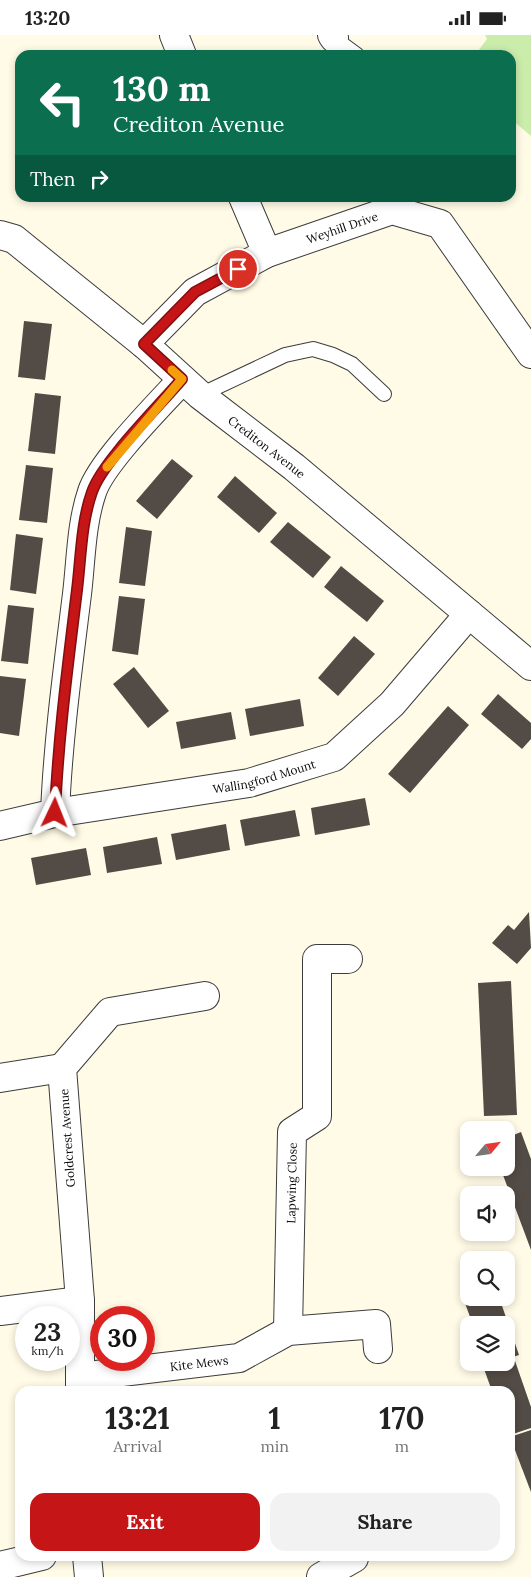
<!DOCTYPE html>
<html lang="en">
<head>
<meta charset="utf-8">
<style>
	:root { --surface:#fff; --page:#f2f2f2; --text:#222; --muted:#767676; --accent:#c61517 }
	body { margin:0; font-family:Lora,serif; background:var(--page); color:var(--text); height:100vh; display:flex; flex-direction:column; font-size:19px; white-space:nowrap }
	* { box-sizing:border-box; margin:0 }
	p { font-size:16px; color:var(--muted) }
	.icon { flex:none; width:28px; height:28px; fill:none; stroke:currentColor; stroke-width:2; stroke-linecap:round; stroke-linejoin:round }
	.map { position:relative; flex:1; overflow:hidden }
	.drawer { position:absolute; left:15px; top:1351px; width:500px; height:175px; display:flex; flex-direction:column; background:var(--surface); border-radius:15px; box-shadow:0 2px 8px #0003 }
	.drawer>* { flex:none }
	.banner { position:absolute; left:15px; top:15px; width:501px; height:152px; border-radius:15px; box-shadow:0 2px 8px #0003; background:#0b6e4f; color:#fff; overflow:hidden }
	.needle { width:32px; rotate:61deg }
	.tools { position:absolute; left:460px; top:1086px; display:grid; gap:10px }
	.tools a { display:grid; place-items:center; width:55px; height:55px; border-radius:10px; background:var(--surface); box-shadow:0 2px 8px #0003; font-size:25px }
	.speed { position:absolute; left:15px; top:1271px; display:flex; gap:10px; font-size:25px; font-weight:700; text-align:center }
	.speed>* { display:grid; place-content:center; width:65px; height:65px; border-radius:50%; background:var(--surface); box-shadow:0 2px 8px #0003; line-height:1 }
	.speed small { font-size:12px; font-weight:400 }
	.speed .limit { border:8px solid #d22; background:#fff; color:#111 }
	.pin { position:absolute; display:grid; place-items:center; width:42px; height:42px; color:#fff; margin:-21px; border:2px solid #fff; border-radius:50%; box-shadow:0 1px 5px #0007 }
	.me { position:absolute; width:55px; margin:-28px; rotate:2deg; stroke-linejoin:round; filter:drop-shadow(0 0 4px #0008) }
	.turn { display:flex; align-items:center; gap:18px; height:105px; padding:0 15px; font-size:22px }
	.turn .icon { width:65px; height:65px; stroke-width:2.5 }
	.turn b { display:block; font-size:35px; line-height:42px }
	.then { display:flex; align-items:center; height:48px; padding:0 15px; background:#0003; gap:10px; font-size:19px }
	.eta { display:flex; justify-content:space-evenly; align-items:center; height:85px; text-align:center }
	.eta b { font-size:30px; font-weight:800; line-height:35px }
	.primary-button { display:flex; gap:10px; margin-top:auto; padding:10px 15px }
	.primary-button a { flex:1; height:58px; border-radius:15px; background:var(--accent); color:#fff; font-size:20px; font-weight:800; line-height:58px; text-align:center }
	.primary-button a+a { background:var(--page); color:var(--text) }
	.status { display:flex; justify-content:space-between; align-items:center; height:35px; padding:0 25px; background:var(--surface); direction:ltr }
	.status svg { height:14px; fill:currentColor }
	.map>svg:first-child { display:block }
	.green { fill:#cbedac }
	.building { fill:#534b45 }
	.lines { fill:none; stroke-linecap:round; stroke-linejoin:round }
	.lane-casing { stroke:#3c3c3c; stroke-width:16 }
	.street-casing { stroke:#3c3c3c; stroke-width:30 }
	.lane { stroke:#fff; stroke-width:14 }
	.street { stroke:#fff; stroke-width:28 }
	.route-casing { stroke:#810e0f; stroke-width:12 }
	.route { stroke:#c61517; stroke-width:9 }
	.slow { stroke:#f59e0b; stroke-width:9 }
	.labels { text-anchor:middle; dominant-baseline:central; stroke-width:5; stroke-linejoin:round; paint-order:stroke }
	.street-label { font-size:12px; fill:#090909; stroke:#fff }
</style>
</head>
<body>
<div class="status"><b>13:20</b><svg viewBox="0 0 49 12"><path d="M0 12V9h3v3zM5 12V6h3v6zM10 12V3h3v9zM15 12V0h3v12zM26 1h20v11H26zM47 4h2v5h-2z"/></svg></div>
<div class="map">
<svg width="531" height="1542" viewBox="0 0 531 1542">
	<rect width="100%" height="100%" fill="#fffbe6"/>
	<polygon class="green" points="485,0 531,0 531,101 511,84 511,20 475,20 487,4"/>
	<g class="building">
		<polygon points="24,286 52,289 45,345 18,342"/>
		<polygon points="35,358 61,361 55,419 28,416"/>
		<polygon points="172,424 193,441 157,484 136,466"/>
		<polygon points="26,430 53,433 47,488 19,485"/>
		<polygon points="235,441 277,478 259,498 217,462"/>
		<polygon points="288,487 331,522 313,543 270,507"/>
		<polygon points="126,492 152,496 145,551 119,548"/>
		<polygon points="16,499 43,503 36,559 10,555"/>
		<polygon points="341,531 384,566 367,587 324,552"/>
		<polygon points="119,561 145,564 138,620 112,616"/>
		<polygon points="8,570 34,573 28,629 1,626"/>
		<polygon points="354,601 375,619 338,661 318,643"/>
		<polygon points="134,632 169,676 148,693 113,649"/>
		<polygon points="0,641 26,644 19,701 0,698"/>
		<polygon points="498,659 531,688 531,704 522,714 481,679"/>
		<polygon points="300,664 304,691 250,701 245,674"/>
		<polygon points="448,671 469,690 410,758 388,739"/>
		<polygon points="231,677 236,704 181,714 176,687"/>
		<polygon points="365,763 370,790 315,800 311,773"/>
		<polygon points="295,775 300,801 245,811 240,785"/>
		<polygon points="226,789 230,815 176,825 171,799"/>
		<polygon points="157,802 162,829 107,838 103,812"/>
		<polygon points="86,813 91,840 36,850 31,823"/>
		<polygon points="529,877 531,913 517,929 492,908 508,890 514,895"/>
		<polygon points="511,946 517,1080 484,1081 478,948"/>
		<polygon points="521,1097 531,1124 531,1215 500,1132 506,1132 506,1103"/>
		<polygon points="469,1258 469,1262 499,1262 519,1320 506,1324 506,1290 473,1290 462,1260"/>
		<polygon points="514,1323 531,1372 531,1393 510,1400 510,1356 492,1356 484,1334"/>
		<polygon points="531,1395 531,1457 510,1402"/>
	</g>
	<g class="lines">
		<defs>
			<g id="lane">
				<polyline points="334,3 357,20"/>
				<polyline points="200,360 285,320 313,314 333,320 352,329 384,359"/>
			</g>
			<g id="street">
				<polyline points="174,0 182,20"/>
				<polyline points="332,0 334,3"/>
				<polyline points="243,162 267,218"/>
				<path id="s1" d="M0 200 14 204 144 309 200 360 294 432 531 631"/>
				<path id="s2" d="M144 309 195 257 267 218 392 175 440 189 531 319"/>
				<path d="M55 778C58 705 68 632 77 559 81 526 81 489 92 457 101 428 159 370 182 345"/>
				<path id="s3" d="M0 791 55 778 249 748 334 722 392 669 469 579"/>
				<polyline points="0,1043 62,1033"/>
				<polyline points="0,1276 80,1266"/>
				<path id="s4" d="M288 1296 292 1097 317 1081V924H348"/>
				<path id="s5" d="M80 1342 239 1323 288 1296 376 1289 378 1314"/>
				<polyline points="80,1356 80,1266 62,1033 110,977 205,961"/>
				<polyline points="87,1521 89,1542"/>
				<polyline points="0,1531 42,1521"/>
				<polyline points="321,1542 354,1523"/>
			</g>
		</defs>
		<use href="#lane" class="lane-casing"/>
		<use href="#street" class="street-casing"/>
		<use href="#lane" class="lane"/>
		<use href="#street" class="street"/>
	</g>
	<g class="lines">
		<defs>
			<path id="route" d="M55 778C58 704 68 629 77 555 81 523 81 488 92 457 102 427 159 371 182 344L144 309 195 257 238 234"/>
		</defs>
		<use href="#route" class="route-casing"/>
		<use href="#route" class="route"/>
		<polyline class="slow" points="107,432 182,344 172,335"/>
	</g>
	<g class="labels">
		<g class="street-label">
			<text stroke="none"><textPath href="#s2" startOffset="234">Weyhill Drive</textPath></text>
			<text stroke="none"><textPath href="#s1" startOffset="342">Crediton Avenue</textPath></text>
			<text stroke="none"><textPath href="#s3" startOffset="269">Wallingford Mount</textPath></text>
			<text transform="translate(67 1103) rotate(-94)">Goldcrest Avenue</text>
			<text stroke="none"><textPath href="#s4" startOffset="148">Lapwing Close</textPath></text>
			<text stroke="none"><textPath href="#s5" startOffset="120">Kite Mews</textPath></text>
		</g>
	</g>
</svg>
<div class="tools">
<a><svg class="needle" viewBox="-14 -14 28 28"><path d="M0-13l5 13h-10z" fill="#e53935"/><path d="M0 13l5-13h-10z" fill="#767676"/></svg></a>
<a><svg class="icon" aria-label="sound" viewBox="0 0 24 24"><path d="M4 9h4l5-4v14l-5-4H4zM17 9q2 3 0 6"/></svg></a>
<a><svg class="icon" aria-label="search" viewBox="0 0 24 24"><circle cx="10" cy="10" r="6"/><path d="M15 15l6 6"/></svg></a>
<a><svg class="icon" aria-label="layers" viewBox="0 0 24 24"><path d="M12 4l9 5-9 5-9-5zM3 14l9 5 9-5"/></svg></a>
</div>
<div class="speed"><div>23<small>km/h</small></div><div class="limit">30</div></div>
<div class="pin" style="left:238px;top:234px;background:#d93025"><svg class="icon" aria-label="arrive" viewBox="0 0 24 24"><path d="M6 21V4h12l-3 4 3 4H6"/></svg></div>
<svg class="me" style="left:55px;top:778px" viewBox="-20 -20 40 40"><path d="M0-17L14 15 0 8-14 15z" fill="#c61517" stroke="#fff" stroke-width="4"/></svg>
<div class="banner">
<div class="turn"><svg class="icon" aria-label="left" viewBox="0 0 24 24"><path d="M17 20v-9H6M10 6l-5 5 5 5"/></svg><div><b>130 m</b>Crediton Avenue</div></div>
<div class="then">Then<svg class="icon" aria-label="right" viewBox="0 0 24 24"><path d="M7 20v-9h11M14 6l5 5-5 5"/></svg></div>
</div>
<section class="drawer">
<div class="eta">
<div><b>13:21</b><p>Arrival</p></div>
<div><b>1</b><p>min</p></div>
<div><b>170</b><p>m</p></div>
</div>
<div class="primary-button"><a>Exit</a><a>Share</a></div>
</section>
</div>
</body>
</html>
